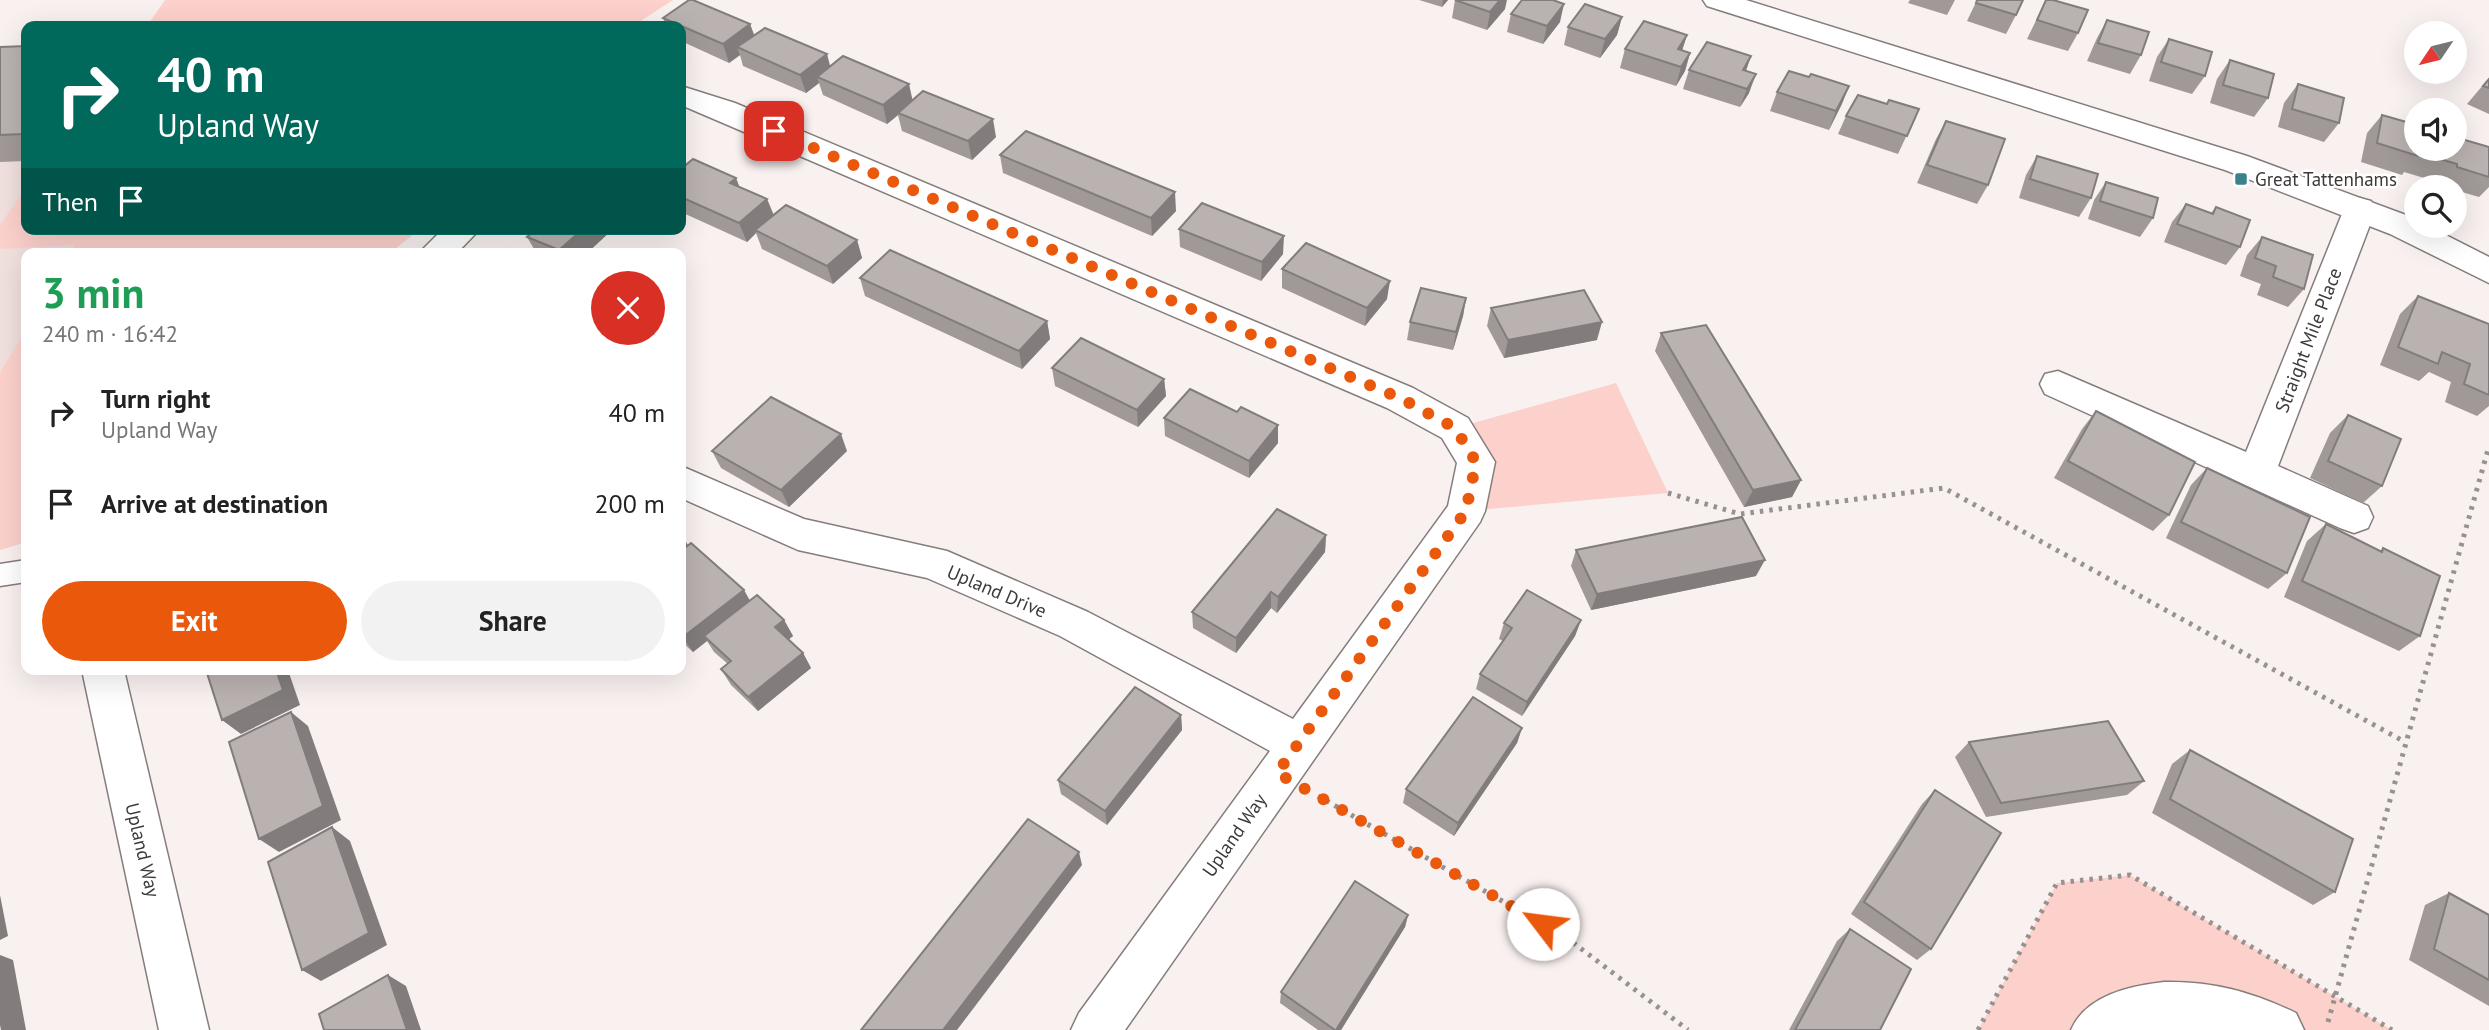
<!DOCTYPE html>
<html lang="en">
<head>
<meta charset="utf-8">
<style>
	:root { --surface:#fff; --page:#f2f2f2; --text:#222; --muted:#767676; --accent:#ea580c }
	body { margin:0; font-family:"PT Sans",sans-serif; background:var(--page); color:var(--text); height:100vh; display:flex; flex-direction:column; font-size:26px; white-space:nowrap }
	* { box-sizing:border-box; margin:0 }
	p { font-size:23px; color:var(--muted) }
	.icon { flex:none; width:38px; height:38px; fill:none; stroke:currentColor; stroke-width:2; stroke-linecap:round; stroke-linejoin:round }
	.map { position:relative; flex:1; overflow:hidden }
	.details { position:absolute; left:21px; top:248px; width:665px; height:427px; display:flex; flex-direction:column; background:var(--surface); border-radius:14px; box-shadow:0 7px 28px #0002 }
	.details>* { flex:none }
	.top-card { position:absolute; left:21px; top:21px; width:665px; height:214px; border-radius:14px; box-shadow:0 7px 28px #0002; background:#00695c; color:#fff; overflow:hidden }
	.needle { width:46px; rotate:235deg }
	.fabs { position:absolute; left:2404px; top:21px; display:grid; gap:14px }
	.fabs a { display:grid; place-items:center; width:63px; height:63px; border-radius:50%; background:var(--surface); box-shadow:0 7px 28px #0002; font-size:35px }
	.pin { position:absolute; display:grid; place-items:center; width:60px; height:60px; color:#fff; margin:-30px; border-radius:14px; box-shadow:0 4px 10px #0006 }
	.me { position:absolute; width:77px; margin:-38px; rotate:300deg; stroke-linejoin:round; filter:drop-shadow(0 0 5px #0008) }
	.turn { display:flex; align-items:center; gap:24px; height:147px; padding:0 21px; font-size:32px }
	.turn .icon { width:91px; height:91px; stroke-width:2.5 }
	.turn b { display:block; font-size:49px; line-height:60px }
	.then { display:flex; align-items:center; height:66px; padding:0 21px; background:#0003; gap:14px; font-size:26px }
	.round { display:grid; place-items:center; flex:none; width:74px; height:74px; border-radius:37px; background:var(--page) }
	.summary { display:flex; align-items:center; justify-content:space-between; height:119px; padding:0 21px }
	h1 { font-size:42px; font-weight:800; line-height:52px; color:#1e9e55 }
	.primary-button { display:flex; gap:14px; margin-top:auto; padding:14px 21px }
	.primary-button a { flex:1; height:80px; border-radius:42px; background:var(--accent); color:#fff; font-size:28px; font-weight:800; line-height:80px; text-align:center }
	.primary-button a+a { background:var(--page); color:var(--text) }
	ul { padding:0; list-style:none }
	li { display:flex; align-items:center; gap:21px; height:91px; padding:0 21px }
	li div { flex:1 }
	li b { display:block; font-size:26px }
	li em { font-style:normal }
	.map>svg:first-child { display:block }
	.built { fill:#f0e0de }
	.green { fill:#fcd1cc }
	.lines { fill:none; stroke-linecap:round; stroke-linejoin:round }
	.lane-casing { stroke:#857d7c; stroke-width:3 }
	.street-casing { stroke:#857d7c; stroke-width:3 }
	.secondary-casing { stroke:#857d7c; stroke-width:3 }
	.path { stroke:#979190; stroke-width:5; stroke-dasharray:3.5 6; stroke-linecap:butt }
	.lane { fill:#fff; fill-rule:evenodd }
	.street { fill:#fff; fill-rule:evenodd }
	.secondary { fill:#fff; fill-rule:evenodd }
	.wall { fill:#a09998 }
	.shaded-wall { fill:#827d7c }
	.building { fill:#bab2b1; stroke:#827d7c; stroke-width:2 }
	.route { stroke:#ea580c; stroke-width:12; stroke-dasharray:0 21.6 }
	.poi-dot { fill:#3a808d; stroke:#fff; stroke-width:2.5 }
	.labels { text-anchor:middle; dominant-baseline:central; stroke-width:5; stroke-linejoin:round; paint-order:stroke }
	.poi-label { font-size:19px; fill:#3c3938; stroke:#fff; text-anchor:start }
	.street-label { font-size:19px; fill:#3c3938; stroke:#fff }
</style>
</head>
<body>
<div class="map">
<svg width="2489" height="1030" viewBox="0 0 2489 1030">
	<rect width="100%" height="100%" fill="#f9f1f0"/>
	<polygon class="built" points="0,59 26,59 26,229 420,229 389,254 26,254 26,542 0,550"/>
	<g class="green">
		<polygon points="165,0 673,0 633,26 147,26"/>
		<polygon points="26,188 26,229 419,229 389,254 71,254 75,245 0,249 0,225"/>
		<polygon points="26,329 26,542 0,550 0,373"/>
		<polygon points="1616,383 1668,493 1466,511 1455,428"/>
		<polygon points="2130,875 2392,1030 1978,1030 2057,883"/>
	</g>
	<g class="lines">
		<defs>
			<polygon id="lane" points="26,560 26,582 0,586 0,564"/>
			<g id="street">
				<polygon points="681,86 735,103 1413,388 1468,418 1495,462 1485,511 1480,522 1125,1030 1071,1030 1079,1013 1270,751 1060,636 927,578 798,550 681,498 681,466 804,519 947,551 1088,612 1293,719 1448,506 1457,463 1442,438 1387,408 681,105"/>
				<polygon points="2360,198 2371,201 2376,209 2278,466 2368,506 2373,517 2368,528 2354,533 2340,528 2045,394 2040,384 2045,374 2058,371 2246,452 2344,209 2349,201"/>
				<polygon points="443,229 480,229 456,254 418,254"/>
				<polygon points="82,670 124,670 209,1030 159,1030"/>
				<path d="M2164 982C2213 981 2252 992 2296 1013L2304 1030H2071C2086 995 2130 986 2164 982Z"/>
			</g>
			<polygon id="secondary" points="1703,0 1746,0 2247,156 2414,218 2417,226 2428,226 2489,257 2489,283 2390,234 2225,170 1707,6"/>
		</defs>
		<use href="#lane" class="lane-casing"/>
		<use href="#street" class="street-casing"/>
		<use href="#secondary" class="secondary-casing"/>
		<g class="path">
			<polyline points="1668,493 1740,514 1944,488 2405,742"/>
			<polyline points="1318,796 1567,938 1688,1030"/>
			<polyline points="2328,1022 2489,446"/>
			<polyline points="1978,1030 2057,883 2130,875 2392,1030"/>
		</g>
		<use href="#lane" class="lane"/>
		<use href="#street" class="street"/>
		<use href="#secondary" class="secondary"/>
	</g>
	<g class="wall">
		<polygon points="1419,0 1448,0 1442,7"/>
		<polygon points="1455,0 1505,9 1487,30 1452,18"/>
		<polygon points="1910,0 1955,0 1947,15 1908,3"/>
		<polygon points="1977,0 2016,15 2006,34 1967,21"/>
		<polygon points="2046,0 2078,33 2068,51 2027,39"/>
		<polygon points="1511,14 1560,22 1543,44 1507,32"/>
		<polygon points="1622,17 1617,35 1600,58 1564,45 1568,27"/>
		<polygon points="663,18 750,24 754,35 912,100 996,137 972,160 902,131 898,115 887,124 823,95 819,83 806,93 743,66 740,55 729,63 681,41 681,26 666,26"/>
		<polygon points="2107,20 2141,55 2130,74 2087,61 2097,38"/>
		<polygon points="1687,35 1682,50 1690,53 1685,71 1676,86 1620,68 1625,49"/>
		<polygon points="2169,39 2205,76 2192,94 2149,81 2157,57"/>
		<polygon points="26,46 26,161 0,162 0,47"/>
		<polygon points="2230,60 2268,98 2254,117 2210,103 2217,79"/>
		<polygon points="1689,70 1746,71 1749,93 1740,107 1683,89"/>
		<polygon points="2489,78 2489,114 2467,104"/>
		<polygon points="2298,84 2339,123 2324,142 2278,127 2284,103"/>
		<polygon points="1849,86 1829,130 1770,111 1777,92"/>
		<polygon points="1887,104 1919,109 1898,154 1838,134 1846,116"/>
		<polygon points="2382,115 2489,147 2489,187 2479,197 2455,190 2455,187 2445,187 2440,186 2441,183 2404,172 2402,175 2361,162 2367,133"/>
		<polygon points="1946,121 1988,185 1977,204 1917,183 1936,139"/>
		<polygon points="1000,155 1176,211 1152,236 1003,173"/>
		<polygon points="2037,156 2091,198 2079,217 2019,198 2026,175"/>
		<polygon points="681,169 736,178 739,187 767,199 774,215 857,240 862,258 833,284 762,249 756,233 747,242 681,212"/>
		<polygon points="2106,182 2153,218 2140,237 2088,219 2094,200"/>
		<polygon points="2186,204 2211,213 2216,207 2240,247 2226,265 2164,242 2172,222"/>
		<polygon points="613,229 586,254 537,254 527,237"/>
		<polygon points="1179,229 1283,254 1261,281 1180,247"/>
		<polygon points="2262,237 2304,289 2288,307 2257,295 2261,284 2240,276 2247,255"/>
		<polygon points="1282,269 1387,299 1365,326 1282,288"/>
		<polygon points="860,278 1047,321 1050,339 1022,369 865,296"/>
		<polygon points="2418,296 2489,324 2489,406 2477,416 2445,402 2451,382 2429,372 2419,381 2380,365 2400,314"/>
		<polygon points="1466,298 1463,316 1453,350 1407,340 1410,322"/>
		<polygon points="1491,308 1597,340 1504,358 1487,326"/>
		<polygon points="1661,333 1801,480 1792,497 1744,507 1655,351"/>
		<polygon points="1052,368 1164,379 1166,396 1138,427 1055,386"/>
		<polygon points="2096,411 2169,515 2153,531 2054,478 2082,429"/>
		<polygon points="2348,415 2382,486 2363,503 2310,478 2330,433"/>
		<polygon points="1164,418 1278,443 1249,478 1165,436"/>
		<polygon points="712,451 847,451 789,507 721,468"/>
		<polygon points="2207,468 2287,573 2268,589 2166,538 2191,485"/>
		<polygon points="2326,524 2380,551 2383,548 2420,636 2399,651 2284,597 2307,541"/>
		<polygon points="681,534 688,545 750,601 784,620 793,636 788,640 803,653 811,668 758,711 731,685 721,669 728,664 714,652 707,641 693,652 681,641"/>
		<polygon points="1326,535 1325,552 1277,613 1271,608 1236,653 1193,628 1192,612"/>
		<polygon points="1576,550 1756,576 1591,610 1571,566"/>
		<polygon points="1581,620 1575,636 1522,716 1476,689 1480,674 1503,641 1499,639 1504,623"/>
		<polygon points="1181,715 1182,730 1107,825 1061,794 1058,780"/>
		<polygon points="1522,728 1517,743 1454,836 1403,803 1406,789"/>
		<polygon points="1969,742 2144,781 2127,795 1986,817 1955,757"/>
		<polygon points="2190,750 2335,892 2313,905 2152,813 2172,764"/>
		<polygon points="1935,790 1931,949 1917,960 1851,914 1922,804"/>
		<polygon points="2449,893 2489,915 2489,1006 2409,960 2425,905"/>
		<polygon points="1408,915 1405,927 1341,1030 1318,1030 1280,1003 1281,992"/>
		<polygon points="1850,929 1880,1030 1789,1030 1837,941"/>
	</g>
	<g class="shaded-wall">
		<polygon points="1443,0 1448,0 1442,7"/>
		<polygon points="1500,0 1507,0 1505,9 1487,30 1490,12"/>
		<polygon points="1564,4 1560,22 1543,44 1547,26"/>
		<polygon points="1622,17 1617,35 1600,58 1605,39"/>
		<polygon points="750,24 757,43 737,47 740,55 729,63 723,44"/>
		<polygon points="1687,35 1681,54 1678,49"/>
		<polygon points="1690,53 1685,71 1676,86 1681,67"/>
		<polygon points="827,54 832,73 817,77 819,83 806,93 800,75"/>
		<polygon points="1751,56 1745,74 1736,88 1743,70"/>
		<polygon points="1756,74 1749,93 1740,107 1747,89"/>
		<polygon points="909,84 913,102 898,113 898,115 887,124 883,105"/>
		<polygon points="1849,86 1842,104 1829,130 1836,111"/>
		<polygon points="993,119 996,137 972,160 968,141"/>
		<polygon points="736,178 743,196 730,183"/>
		<polygon points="1175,192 1176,211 1152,236 1151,218"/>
		<polygon points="767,199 774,217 755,230 756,233 747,242 739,223"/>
		<polygon points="583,229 613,229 586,254 561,254 559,250"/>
		<polygon points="1284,236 1283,254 1261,281 1262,262"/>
		<polygon points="857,240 862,258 833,284 827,266"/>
		<polygon points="1390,281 1387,299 1365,326 1367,308"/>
		<polygon points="1466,298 1463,316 1453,350 1456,332"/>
		<polygon points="1047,321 1050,339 1022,369 1019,351"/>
		<polygon points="1602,322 1597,340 1504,358 1508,340"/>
		<polygon points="1164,379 1166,396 1138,427 1137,410"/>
		<polygon points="1278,425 1278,443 1249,478 1249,461"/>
		<polygon points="841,434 847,451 789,507 781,490"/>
		<polygon points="1801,480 1792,497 1744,507 1753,490"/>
		<polygon points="1326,535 1325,552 1277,613 1278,597"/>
		<polygon points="682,536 692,552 681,560 681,537"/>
		<polygon points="1765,560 1756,576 1591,610 1597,594"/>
		<polygon points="744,590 753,606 704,636 707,641 693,652 683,637"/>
		<polygon points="1271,592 1271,608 1236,653 1236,638"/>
		<polygon points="784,620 793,636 784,643 775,627"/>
		<polygon points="1581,620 1575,636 1522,716 1527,702"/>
		<polygon points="803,653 811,668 758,711 748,697"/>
		<polygon points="276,670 288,670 300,705 241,734 222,720"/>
		<polygon points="291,712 308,726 341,820 279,852 259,839"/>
		<polygon points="1181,715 1182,730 1107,825 1105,811"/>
		<polygon points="1522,728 1517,743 1454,836 1458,823"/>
		<polygon points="332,827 350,841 387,945 321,981 302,970"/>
		<polygon points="1079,852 1082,865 957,1030 943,1030"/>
		<polygon points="0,895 8,936 0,940"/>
		<polygon points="1408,915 1405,927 1341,1030 1336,1030"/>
		<polygon points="0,955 13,960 26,1030 1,1030 0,1025"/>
		<polygon points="388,975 406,986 421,1030 407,1030"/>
	</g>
	<g class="building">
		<polygon points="689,0 693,0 750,24 723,44 663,18"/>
		<polygon points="1455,0 1500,0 1490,12"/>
		<polygon points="1522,0 1553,0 1564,4 1547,26 1511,14"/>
		<polygon points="1977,0 2023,0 2016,15 1976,3"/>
		<polygon points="2046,0 2053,0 2088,10 2078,33 2037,20"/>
		<polygon points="1585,4 1622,17 1605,39 1568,27"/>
		<polygon points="2107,20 2149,32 2141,55 2098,43"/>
		<polygon points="1644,21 1687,35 1678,49 1690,53 1681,67 1625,49"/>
		<polygon points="765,28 827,54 800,75 737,47"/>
		<polygon points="2169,39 2212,52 2205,76 2161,62"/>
		<polygon points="1707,42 1751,56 1743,70 1756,74 1747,89 1689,70"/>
		<polygon points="26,46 26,130 23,134 0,135 0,47"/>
		<polygon points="843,56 909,84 883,105 817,77"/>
		<polygon points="2230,60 2274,74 2268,98 2223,85"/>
		<polygon points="1789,71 1809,77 1811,74 1849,86 1836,111 1777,92"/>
		<polygon points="2489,79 2489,88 2483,86"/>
		<polygon points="2298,84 2344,98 2339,123 2292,109"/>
		<polygon points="923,91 993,119 968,141 898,113"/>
		<polygon points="1858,95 1887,104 1889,100 1919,109 1907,136 1846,116"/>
		<polygon points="2382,115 2417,125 2417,149 2455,149 2455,137 2489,147 2489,177 2457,167 2457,164 2419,153 2418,156 2377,143"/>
		<polygon points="1946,121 2005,139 1988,185 1927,165"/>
		<polygon points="1026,131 1175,192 1151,218 1000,155"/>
		<polygon points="2037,156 2098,174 2091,198 2030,179"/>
		<polygon points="693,159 736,178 730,183 767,199 739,223 681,197 681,186 684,183 681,182 681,169"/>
		<polygon points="2106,182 2158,198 2153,218 2100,201"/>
		<polygon points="1202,203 1284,236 1262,262 1179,229"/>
		<polygon points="2186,204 2213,214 2216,207 2250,220 2240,247 2177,224"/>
		<polygon points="786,205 857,240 827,266 755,230"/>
		<polygon points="536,229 583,229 559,250 527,237"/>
		<polygon points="2262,237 2313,255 2304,289 2273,277 2276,266 2255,258"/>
		<polygon points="1306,243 1390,281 1367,308 1282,269"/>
		<polygon points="508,249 517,254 502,254"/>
		<polygon points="890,250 1047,321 1019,351 860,278"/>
		<polygon points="1421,288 1466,298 1456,332 1410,322"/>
		<polygon points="1584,290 1602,322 1508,340 1491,308"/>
		<polygon points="2418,296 2489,324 2489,395 2464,384 2470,364 2442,352 2438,364 2398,347"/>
		<polygon points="1706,325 1801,480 1753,490 1661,333"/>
		<polygon points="1081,338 1164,379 1137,410 1052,368"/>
		<polygon points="1190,389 1237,412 1241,407 1278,425 1249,461 1164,418"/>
		<polygon points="771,397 841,434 781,490 712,451"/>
		<polygon points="2096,411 2195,462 2169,515 2068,461"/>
		<polygon points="2348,415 2401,439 2382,486 2328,461"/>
		<polygon points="2207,468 2310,517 2287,573 2181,522"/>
		<polygon points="1277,509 1326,535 1278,597 1271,592 1236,638 1192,612"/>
		<polygon points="1742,517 1765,560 1597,594 1576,550"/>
		<polygon points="2326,524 2382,552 2383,548 2440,576 2420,636 2302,581"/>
		<polygon points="691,543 744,590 683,637 681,635 681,551"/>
		<polygon points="1527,590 1581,620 1527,702 1480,674 1512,628 1504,623"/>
		<polygon points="757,595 784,620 775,627 803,653 748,697 721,669 731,661 704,636"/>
		<polygon points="206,670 276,670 283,690 222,720"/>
		<polygon points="1135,687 1181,715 1105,811 1058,780"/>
		<polygon points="1473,697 1522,728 1458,823 1406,789"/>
		<polygon points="291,712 323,806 259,839 229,742"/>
		<polygon points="2108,721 2144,781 2001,803 1969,742"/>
		<polygon points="2190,750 2353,839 2335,892 2170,799"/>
		<polygon points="1935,790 2001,833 1931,949 1864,902"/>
		<polygon points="1028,819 1079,852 943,1030 861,1030"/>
		<polygon points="332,827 369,933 302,970 268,862"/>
		<polygon points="1355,881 1408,915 1336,1030 1335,1030 1281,992"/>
		<polygon points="2449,893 2489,915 2489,980 2434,949"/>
		<polygon points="1850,929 1911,969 1880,1030 1795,1030"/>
		<polygon points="388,975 407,1030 324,1030 319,1014"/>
	</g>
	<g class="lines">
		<polyline class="route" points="774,131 1400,398 1455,428 1476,462 1466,511 1277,773 1543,924"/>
	</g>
	<rect class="poi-dot" x="2234" y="172" width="14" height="14" rx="3.5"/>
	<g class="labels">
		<g class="poi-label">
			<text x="2255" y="179">Great Tattenhams</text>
		</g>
		<g class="street-label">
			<text transform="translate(2308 340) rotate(-69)">Straight Mile Place</text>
			<text transform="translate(997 591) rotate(23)">Upland Drive</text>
			<text transform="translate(1234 835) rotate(-55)">Upland Way</text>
			<text transform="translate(143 850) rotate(77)">Upland Way</text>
		</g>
	</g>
</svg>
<div class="fabs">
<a><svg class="needle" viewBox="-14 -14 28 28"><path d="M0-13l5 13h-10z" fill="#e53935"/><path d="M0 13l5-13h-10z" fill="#767676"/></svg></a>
<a><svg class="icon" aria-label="sound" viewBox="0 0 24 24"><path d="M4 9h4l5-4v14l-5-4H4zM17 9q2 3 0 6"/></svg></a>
<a><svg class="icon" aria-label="search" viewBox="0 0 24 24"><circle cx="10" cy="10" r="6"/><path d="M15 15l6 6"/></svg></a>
</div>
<div class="pin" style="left:774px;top:131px;background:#d93025"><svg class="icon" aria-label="arrive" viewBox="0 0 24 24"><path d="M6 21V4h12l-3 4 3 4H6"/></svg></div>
<svg class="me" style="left:1543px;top:924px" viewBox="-20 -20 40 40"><circle r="19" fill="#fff"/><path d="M0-13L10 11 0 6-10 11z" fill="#ea580c"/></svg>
<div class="top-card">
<div class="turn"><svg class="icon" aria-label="right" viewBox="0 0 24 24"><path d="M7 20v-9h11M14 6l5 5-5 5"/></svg><div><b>40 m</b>Upland Way</div></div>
<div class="then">Then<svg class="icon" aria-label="arrive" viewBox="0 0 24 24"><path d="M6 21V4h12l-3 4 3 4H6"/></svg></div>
</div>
<section class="details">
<div class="summary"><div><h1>3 min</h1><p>240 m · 16:42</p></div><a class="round" style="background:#d93025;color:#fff"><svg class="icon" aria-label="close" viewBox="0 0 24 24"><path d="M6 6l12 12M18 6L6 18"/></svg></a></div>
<ul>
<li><svg class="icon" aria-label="right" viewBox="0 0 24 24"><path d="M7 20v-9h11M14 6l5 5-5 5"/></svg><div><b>Turn right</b><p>Upland Way</p></div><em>40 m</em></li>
<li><svg class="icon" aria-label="arrive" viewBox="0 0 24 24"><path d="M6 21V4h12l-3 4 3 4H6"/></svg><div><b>Arrive at destination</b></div><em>200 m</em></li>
</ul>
<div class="primary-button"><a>Exit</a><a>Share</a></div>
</section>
</div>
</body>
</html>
